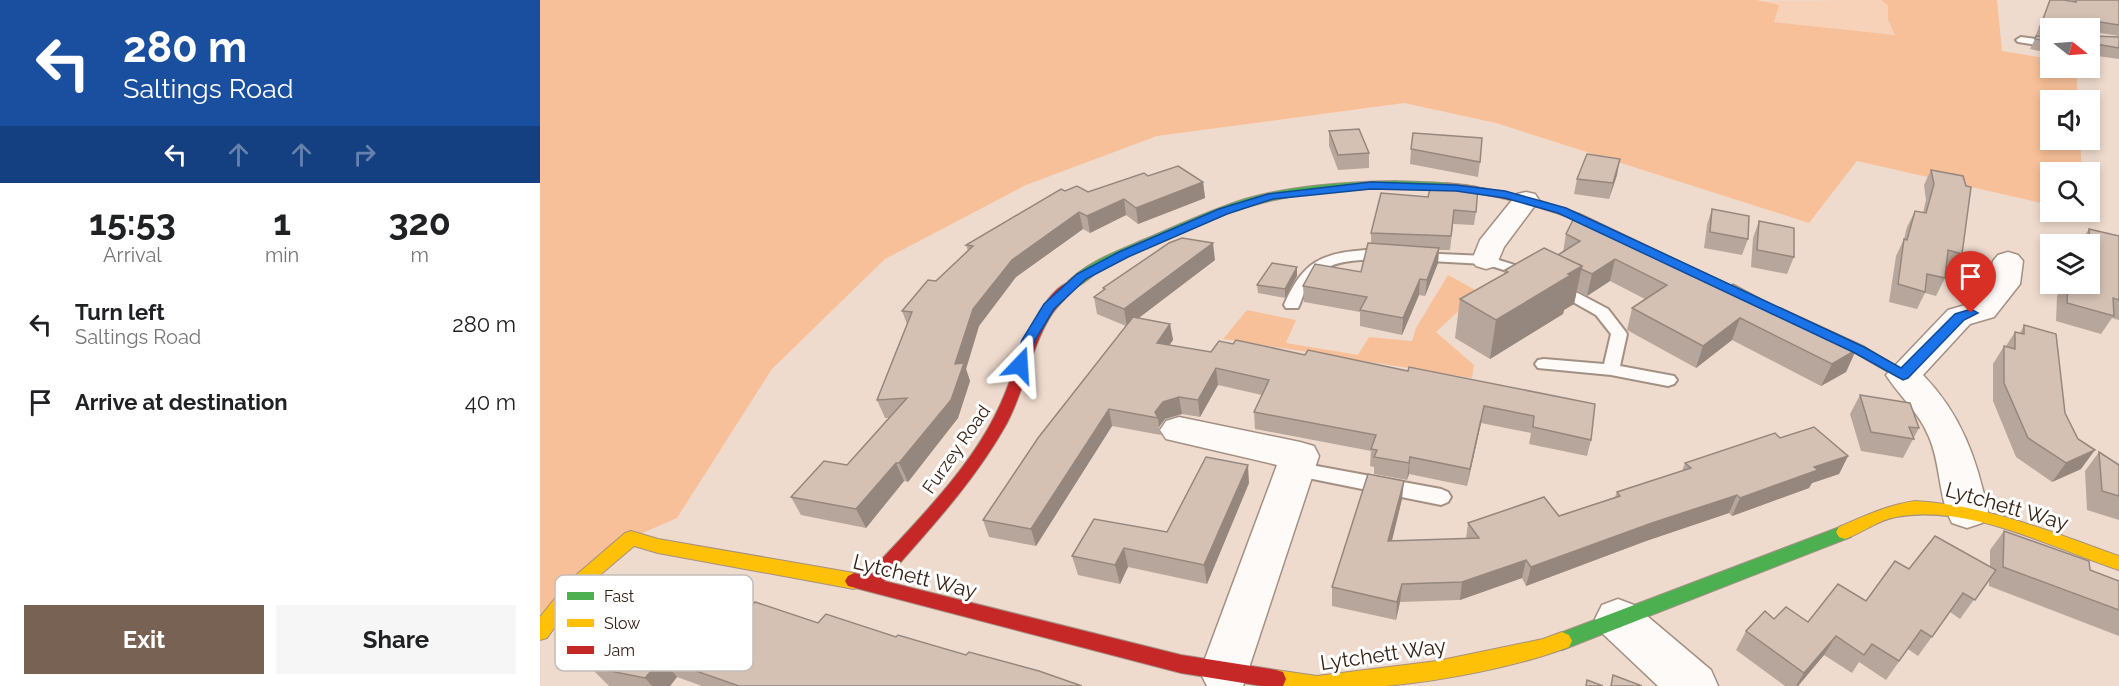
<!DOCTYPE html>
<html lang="en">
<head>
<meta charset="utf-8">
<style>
	:root { --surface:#fff; --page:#f6f6f6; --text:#202124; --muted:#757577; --accent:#776254 }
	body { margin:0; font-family:Raleway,sans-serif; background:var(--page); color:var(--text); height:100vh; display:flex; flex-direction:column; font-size:22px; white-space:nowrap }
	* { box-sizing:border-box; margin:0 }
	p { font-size:20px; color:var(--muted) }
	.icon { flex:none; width:33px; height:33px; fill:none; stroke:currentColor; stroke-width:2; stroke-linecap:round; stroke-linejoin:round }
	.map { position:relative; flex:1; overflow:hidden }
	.panel { display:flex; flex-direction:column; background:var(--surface); width:540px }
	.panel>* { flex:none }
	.guide { background:#1a4fa0; color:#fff; overflow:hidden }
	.needle { width:39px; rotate:107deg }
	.fabs { position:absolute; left:1500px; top:18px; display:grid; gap:12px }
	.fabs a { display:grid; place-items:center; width:60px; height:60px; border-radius:0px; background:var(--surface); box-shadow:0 3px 9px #0003; font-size:30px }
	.pin { position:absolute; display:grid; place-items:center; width:51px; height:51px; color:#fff; margin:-62px -26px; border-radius:50% 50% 50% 0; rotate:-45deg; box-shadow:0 0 6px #0007 }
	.pin .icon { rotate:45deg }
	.me { position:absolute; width:66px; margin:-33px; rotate:20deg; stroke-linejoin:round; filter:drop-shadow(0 0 4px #0008) }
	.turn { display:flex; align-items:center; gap:21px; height:126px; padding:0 24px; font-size:27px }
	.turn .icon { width:78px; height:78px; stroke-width:2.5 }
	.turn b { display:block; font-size:42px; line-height:51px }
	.lanes { display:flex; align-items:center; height:57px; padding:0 24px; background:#0003; justify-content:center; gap:30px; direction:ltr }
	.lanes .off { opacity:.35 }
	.eta { display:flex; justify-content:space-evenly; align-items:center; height:102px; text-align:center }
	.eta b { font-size:36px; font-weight:700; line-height:42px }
	.button { display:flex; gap:12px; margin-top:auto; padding:12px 24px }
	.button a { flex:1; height:69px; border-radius:0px; background:var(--accent); color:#fff; font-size:24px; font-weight:700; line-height:69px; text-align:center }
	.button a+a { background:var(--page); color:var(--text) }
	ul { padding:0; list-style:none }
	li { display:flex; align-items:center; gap:18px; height:78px; padding:0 24px }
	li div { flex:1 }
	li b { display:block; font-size:22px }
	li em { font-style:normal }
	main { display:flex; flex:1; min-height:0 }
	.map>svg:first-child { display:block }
	.built { fill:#f7d2b9 }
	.green { fill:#f8c099 }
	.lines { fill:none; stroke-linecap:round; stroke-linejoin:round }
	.lane-casing { stroke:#a39083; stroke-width:4 }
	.street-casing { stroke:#a39083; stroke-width:3 }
	.fast-casing { stroke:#a39083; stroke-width:2 }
	.slow-casing { stroke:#a39083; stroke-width:2 }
	.jam-casing { stroke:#a39083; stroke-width:2 }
	.lane { fill:#fdfaf8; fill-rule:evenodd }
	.street { fill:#fdfaf8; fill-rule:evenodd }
	.fast { fill:#4caf50; fill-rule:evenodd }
	.slow { fill:#ffc107; fill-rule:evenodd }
	.jam { fill:#c62828; fill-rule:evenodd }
	.wall { fill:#b7a69b }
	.shaded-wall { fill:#95877e }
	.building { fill:#d5c1b4; stroke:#95877e; stroke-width:1.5 }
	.route { fill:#1a73e8; stroke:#114b97; stroke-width:1.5 }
	.labels { text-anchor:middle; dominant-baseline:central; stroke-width:6; stroke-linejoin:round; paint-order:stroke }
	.street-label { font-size:18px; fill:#362112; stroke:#fff }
	.near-street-label { font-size:21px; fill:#362112; stroke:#fff }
	.key { fill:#fff; stroke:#c3bcb8; stroke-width:1.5 }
	.key-label { font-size:16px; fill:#362112 }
</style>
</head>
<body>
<main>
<section class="panel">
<div class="guide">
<div class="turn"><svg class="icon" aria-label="left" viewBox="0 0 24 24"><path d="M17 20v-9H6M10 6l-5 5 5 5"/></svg><div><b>280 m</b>Saltings Road</div></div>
<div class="lanes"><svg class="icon" aria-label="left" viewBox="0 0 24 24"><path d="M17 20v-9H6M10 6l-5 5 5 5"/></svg><svg class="icon off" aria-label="ahead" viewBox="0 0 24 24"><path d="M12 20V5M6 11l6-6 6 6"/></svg><svg class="icon off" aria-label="ahead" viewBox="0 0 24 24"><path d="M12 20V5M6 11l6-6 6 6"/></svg><svg class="icon off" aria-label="right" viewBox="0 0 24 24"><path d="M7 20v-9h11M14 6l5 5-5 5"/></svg></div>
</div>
<div class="eta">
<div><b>15:53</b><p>Arrival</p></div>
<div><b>1</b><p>min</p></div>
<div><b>320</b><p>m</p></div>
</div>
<ul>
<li><svg class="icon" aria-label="left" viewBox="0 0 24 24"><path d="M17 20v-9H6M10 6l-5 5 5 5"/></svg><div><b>Turn left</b><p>Saltings Road</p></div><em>280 m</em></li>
<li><svg class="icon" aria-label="arrive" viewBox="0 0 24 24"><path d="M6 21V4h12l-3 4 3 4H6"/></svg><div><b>Arrive at destination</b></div><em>40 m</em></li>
</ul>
<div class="button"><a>Exit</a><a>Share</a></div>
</section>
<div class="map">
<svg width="1579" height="686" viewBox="0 0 1579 686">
	<rect width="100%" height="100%" fill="#efdbce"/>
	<polygon class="built" points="1341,0 1348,6 1348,20 1356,35 1233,22 1217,1"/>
	<g class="green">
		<polygon points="0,0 1217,0 1239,5 1234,22 1355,35 1348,20 1348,6 1341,0 1457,0 1462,51 1510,59 1510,68 1536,68 1538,100 1510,100 1510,140 1540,140 1542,172 1510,172 1510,205 1317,161 1269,223 956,123 864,103 617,136 486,185 345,259 232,369 137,518 91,538 0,632"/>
		<polygon points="908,275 939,292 896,332 934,365 932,378 683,339 707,310 756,320 746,343 818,355 829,337 872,341 876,328"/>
	</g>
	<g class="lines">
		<defs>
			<g id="lane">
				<polygon points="1481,37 1510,41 1510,47 1478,42 1476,40"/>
				<path d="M826 250 847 251 854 255C845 265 796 251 772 279 764 287 763 299 758 308H746L744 305C762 263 780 253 826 250Z"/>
				<polygon points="876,253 946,256 997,272 999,275 992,279 945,264 871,260 869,257 871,254"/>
				<polygon points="1015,281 1068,309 1085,331 1087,334 1080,366 1134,376 1137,380 1134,384 1128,386 1071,375 998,368 995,364 998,360 1004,359 1064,364 1071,334 1056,315 1010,289 1007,286"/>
				<polygon points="755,462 901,489 908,492 911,497 908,502 901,505 748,474 745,469 748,464"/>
			</g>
			<g id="street">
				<polygon points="986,192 995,194 999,200 964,247 956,266 946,269 936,266 932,260 940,240 977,194"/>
				<path d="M1468 252 1478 255 1483 261 1480 284 1454 317 1430 324 1383 375C1421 414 1437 459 1448 512L1442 523 1427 528 1412 523C1398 497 1401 464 1389 437 1379 412 1360 397 1346 375L1408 310 1432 303 1450 282 1453 261 1458 255Z"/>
				<polygon points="639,417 760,442 774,446 779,456 703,686 667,686 660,672 737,465 626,439 620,430 626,421"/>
				<polygon points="1078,599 1094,605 1171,670 1178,686 1118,686 1062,633 1055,619 1062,605"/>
			</g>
			<g id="fast">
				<path d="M855 181C874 182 935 182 947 191L942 194C845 183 750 185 660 224 626 238 592 251 560 270 551 276 537 291 526 289L524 286C542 264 577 251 603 240 636 226 670 210 705 199 754 185 805 182 855 181Z"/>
				<polygon points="1240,308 1325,347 1370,375 1363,380 1358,378 1315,353 1235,315 1234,312 1235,309"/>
				<polygon points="1305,525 1311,527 1314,532 1311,537 1022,650 1015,647 1012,641 1015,635"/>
			</g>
			<g id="slow">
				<path d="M1375 501C1446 505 1512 532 1579 556V570C1512 548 1427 503 1356 517 1338 520 1322 533 1305 539L1299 537 1296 532 1299 527C1325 516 1347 505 1375 501Z"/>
				<polygon points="91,531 118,539 314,573 320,576 323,581 320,586 314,589 118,553 94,546 40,592 7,638 0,640 0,617 28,582 85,533"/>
				<path d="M1022 632 1029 635 1032 641 1029 647C976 667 902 681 845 686 807 686 768 686 730 686L726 679 729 672 736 670 777 676 897 661 1003 639Z"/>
			</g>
			<g id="jam">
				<polygon points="942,188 995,199 1040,214 1246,312 1245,315 1235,315 1032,218 988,204 938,193 937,191"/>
				<path d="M530 282 536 286C528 297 517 305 510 317 490 350 485 389 467 423 435 481 388 531 344 581L641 655 736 670 743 672 746 679 743 686H722L641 673 308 586 305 581 308 576 314 573 326 576C373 525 433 467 461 403 474 375 497 291 530 282Z"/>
			</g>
		</defs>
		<use href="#lane" class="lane-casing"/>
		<use href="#street" class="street-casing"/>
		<use href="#fast" class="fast-casing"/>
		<use href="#slow" class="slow-casing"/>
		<use href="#jam" class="jam-casing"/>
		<use href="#lane" class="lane"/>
		<use href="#street" class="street"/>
		<use href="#fast" class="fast"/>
		<use href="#slow" class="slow"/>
		<use href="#jam" class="jam"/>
	</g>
	<g class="wall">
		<polygon points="1510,0 1531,1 1532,0 1579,0 1579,36 1554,32 1554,36 1579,37 1579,59 1550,55 1550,28 1510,28 1510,53 1490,49 1496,37 1495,37"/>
		<polygon points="789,131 829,153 829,168 798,170 789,146"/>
		<polygon points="871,149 940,162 938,177 870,164"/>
		<polygon points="1391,170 1422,254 1414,271 1406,269 1405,278 1396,296 1385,293 1377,309 1349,302 1356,256 1364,239 1367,227 1375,211 1383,213 1386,200 1384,185"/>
		<polygon points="1077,175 1069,199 1034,194 1037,179"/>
		<polygon points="608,176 663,182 665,198 598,224 586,215 550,233 543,229 476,277 439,326 426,369 430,381 418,418 368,482 364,481 326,528 261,515 251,497 307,465 349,418 345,418 337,400 367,324 362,311 428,251 426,245 525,191 548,192"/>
		<polygon points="906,183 936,212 934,225 913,224 910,250 899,250 898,263 885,296 879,295 862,335 820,326 820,312 764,302 763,286 821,272 831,244 831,233 888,197 906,188"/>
		<polygon points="1172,209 1208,239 1202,255 1164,248 1167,225"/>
		<polygon points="1219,221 1254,257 1247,274 1211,267 1213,238"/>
		<polygon points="1549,229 1579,236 1579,320 1572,318 1561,334 1516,321 1517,296 1525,284 1550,284 1550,244 1539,244"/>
		<polygon points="1026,234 1128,257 1127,260 1316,350 1306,372 1281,386 1192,340 1156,368 1087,330 1092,308 1105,299 1070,281 1047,296 1037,290 1034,304 1024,310 1023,314 950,359 915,338 920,299 964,274 965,270 1018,255 1023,252"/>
		<polygon points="675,260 598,318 630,324 633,340 629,345 671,352 693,344 868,371 1055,404 1051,440 1047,456 989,444 991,433 941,423 927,486 869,474 867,480 834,474 834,467 830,466 831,451 715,429 714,412 722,395 678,385 660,417 642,414 625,419 619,427 621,435 572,426 496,546 449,537 443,520 586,326 557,314 554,297 563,290 563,288"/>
		<polygon points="757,267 757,276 745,298 718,293 717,285"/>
		<polygon points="1484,325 1525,413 1541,469 1512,482 1476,457 1453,401 1453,364 1464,346 1466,346 1475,332 1480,333"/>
		<polygon points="1320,395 1379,428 1363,458 1321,451 1310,414"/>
		<polygon points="1240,438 1308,456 1299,474 1272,483 1269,488 1192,516 1189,513 1106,541 986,586 982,578 920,600 860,602 856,620 792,606 792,587 862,499 852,541 926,539 928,523 1019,516 1075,497 1077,492 1142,471 1145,463"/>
		<polygon points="1559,452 1579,465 1579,520 1547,510 1545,471"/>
		<polygon points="709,483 667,584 588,567 580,584 538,575 532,556 627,532"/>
		<polygon points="1464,531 1550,570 1579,581 1579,636 1449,586 1449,579 1420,619 1410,612 1378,656 1368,649 1346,680 1319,662 1312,673 1284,655 1258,686 1245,686 1196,650 1206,631 1234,619 1268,622 1326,601 1369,569 1450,567 1450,550"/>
		<polygon points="278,623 356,637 542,686 162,686 137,677 130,686 69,686 50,667"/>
	</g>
	<g class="shaded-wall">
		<polygon points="1560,22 1555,32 1550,36 1554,27"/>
		<polygon points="1080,159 1077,175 1069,199 1073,183"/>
		<polygon points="663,182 665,198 598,224 596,208"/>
		<polygon points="584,199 586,215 550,233 547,216"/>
		<polygon points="539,212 543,229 476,277 439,326 426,369 430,381 418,418 368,482 359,463 415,364 433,309 472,260"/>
		<polygon points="673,243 675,260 587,327 584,309"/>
		<polygon points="899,248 898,263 885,296 887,280"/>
		<polygon points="1075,259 1070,281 1047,296 1052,274"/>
		<polygon points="1042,266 1034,304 1024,310 1023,314 950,359 956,320"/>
		<polygon points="757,267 757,276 745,298 745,289"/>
		<polygon points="880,279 879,295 862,335 863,318"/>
		<polygon points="1200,318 1192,340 1156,368 1163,346"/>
		<polygon points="630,324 633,340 620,359 617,343"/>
		<polygon points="1316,350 1306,372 1281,386 1292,364"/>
		<polygon points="676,368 678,385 660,417 658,400"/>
		<polygon points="639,397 642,414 625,419 619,427 618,418 615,412 623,402"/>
		<polygon points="944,406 941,423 927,486 930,469"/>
		<polygon points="569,409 572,426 496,546 491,529"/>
		<polygon points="1555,450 1541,469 1512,482 1526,463"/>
		<polygon points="1308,456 1299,474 1272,483 1269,488 1192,516 1200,498 1274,467"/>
		<polygon points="870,457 869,474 867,480 869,463"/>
		<polygon points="356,463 364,481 326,528 316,509"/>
		<polygon points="708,465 709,483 667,584 664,565"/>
		<polygon points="864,481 862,499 847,560 848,541"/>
		<polygon points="1197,495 1189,513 1106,541 986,586 991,567 1112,523"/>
		<polygon points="584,548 588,567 580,584 575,565"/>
		<polygon points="986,560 982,578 920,600 922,582"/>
		<polygon points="862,584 860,602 856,620 857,602"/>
		<polygon points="1296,636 1284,655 1258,686 1256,686 1264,673"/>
		<polygon points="122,659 137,677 130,686 112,686 105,678"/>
	</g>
	<g class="building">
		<polygon points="1510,0 1524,0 1536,2 1536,0 1579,0 1579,25 1560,22 1554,27 1554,36 1579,37 1579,48 1550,43 1550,28 1511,28 1500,27"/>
		<polygon points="1496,36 1510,38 1510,41 1495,39"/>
		<polygon points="819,129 829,153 798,155 789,131"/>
		<polygon points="873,133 942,138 940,162 871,149"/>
		<polygon points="1047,154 1080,159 1073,183 1037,179"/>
		<polygon points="638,166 663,182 596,208 584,199 547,216 539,212 472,260 433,309 415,364 424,363 411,400 359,463 356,463 316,509 251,497 284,461 307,465 367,398 337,400 372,312 362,311 388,280 396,281 433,246 426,245 521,189 525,191 537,186 548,192 604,173 608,176"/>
		<polygon points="1391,170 1423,176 1426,186 1431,187 1422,254 1408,250 1405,278 1387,274 1385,292 1358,284 1364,239 1367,240 1375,211 1386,213 1394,184"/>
		<polygon points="906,183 938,187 936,212 914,210 911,236 831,233 841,193 888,197 890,189 906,187"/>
		<polygon points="1172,209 1209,216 1208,239 1170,232"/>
		<polygon points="1033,220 1128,257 1125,259 1173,282 1177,279 1190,286 1193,284 1316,350 1292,364 1200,318 1163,346 1092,308 1127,285 1075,259 1052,274 1041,269 1042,266 1018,255 1040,241 1026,234"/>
		<polygon points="1219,221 1254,228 1254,257 1217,250"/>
		<polygon points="1549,229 1579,236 1579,300 1573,298 1574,316 1527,303 1528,284 1547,284 1552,285"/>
		<polygon points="642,238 673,243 584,309 554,297 565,289 563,288 629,243"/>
		<polygon points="828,243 899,248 887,280 880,279 863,318 820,310 827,297 763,286 775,264 821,272"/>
		<polygon points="1004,248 1042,266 1028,274 1031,275 956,320 920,299 968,272 965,270"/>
		<polygon points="732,263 757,267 745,289 717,285"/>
		<polygon points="593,317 630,324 617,343 671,352 679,341 693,344 696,340 765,355 768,350 868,371 869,367 1055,404 1051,440 993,427 994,416 944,406 930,469 870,457 869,463 834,457 837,450 831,449 836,435 714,412 729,380 676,368 658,400 639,397 623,402 615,412 618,418 569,409 491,529 443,520 498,438"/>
		<polygon points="1484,325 1516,334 1525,413 1538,439 1555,450 1526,463 1488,438 1464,383 1464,346 1475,349 1475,332 1484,334"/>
		<polygon points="1320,395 1370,403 1379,428 1369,427 1374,439 1331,432"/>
		<polygon points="1274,427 1308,456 1274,467 1278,470 1200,498 1197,495 1112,523 991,567 986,560 922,582 862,584 857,602 792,587 828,474 864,481 848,541 939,538 928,523 1004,497 1019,516 1080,496 1077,492 1151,468 1145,463 1235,433 1240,438"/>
		<polygon points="1559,452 1579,465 1579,496 1562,491"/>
		<polygon points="666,457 708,465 664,565 584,548 575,565 532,556 554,519 627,532"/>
		<polygon points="1464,531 1549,561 1550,570 1579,581 1579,610 1463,567"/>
		<polygon points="1395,536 1456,570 1435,600 1423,593 1392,637 1381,630 1359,661 1332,644 1324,655 1296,636 1264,673 1206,631 1225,611 1234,619 1246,607 1268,622 1298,584 1326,601 1355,561 1369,569"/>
		<polygon points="122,591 211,607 215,602 278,623 286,614 356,637 358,635 426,655 429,652 499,671 542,686 199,686 122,659 105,678 50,667"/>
		<polygon points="1073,675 1102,686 1071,686"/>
		<polygon points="1047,680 1063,686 1046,686"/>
	</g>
	<polygon class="route" points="831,182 916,185 965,191 1026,208 1324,347 1361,368 1415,314 1431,309 1438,313 1424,320 1368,378 1363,380 1315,353 1018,213 965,198 916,191 831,189 733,199 687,214 588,257 546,279 514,309 495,340 485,368 475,368 473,365 482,340 504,304 537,274 579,252 679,209 728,194"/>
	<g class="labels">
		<g class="street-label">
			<text transform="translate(416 449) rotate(-55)">Furzey Road</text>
		</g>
		<g class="near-street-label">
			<text transform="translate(1467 506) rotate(16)">Lytchett Way</text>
			<text transform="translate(375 576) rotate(14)">Lytchett Way</text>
			<text transform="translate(843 654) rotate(-8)">Lytchett Way</text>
		</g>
	</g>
	<rect x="15" y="575" width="198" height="96" rx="9" class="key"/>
	<rect x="27" y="592" width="27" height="8" fill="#4caf50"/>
	<rect x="27" y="619" width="27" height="8" fill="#ffc107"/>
	<rect x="27" y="646" width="27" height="8" fill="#c62828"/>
	<g class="key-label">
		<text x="64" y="602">Fast</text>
		<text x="64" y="629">Slow</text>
		<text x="64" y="656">Jam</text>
	</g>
</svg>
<div class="fabs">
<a><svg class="needle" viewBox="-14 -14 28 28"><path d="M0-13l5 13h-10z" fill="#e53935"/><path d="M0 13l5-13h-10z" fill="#757577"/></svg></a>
<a><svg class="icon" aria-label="sound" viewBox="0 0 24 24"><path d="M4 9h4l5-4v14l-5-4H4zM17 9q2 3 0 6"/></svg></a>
<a><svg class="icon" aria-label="search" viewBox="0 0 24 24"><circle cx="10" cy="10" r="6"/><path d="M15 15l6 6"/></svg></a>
<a><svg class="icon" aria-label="layers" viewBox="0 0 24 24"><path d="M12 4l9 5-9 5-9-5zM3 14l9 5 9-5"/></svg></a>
</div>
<div class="pin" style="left:1431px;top:313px;background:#d93025"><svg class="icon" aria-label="arrive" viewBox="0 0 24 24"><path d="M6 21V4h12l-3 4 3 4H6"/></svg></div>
<svg class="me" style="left:480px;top:365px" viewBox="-20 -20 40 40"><path d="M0-17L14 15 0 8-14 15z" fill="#1a73e8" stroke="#fff" stroke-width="4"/></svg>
</div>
</main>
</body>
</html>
